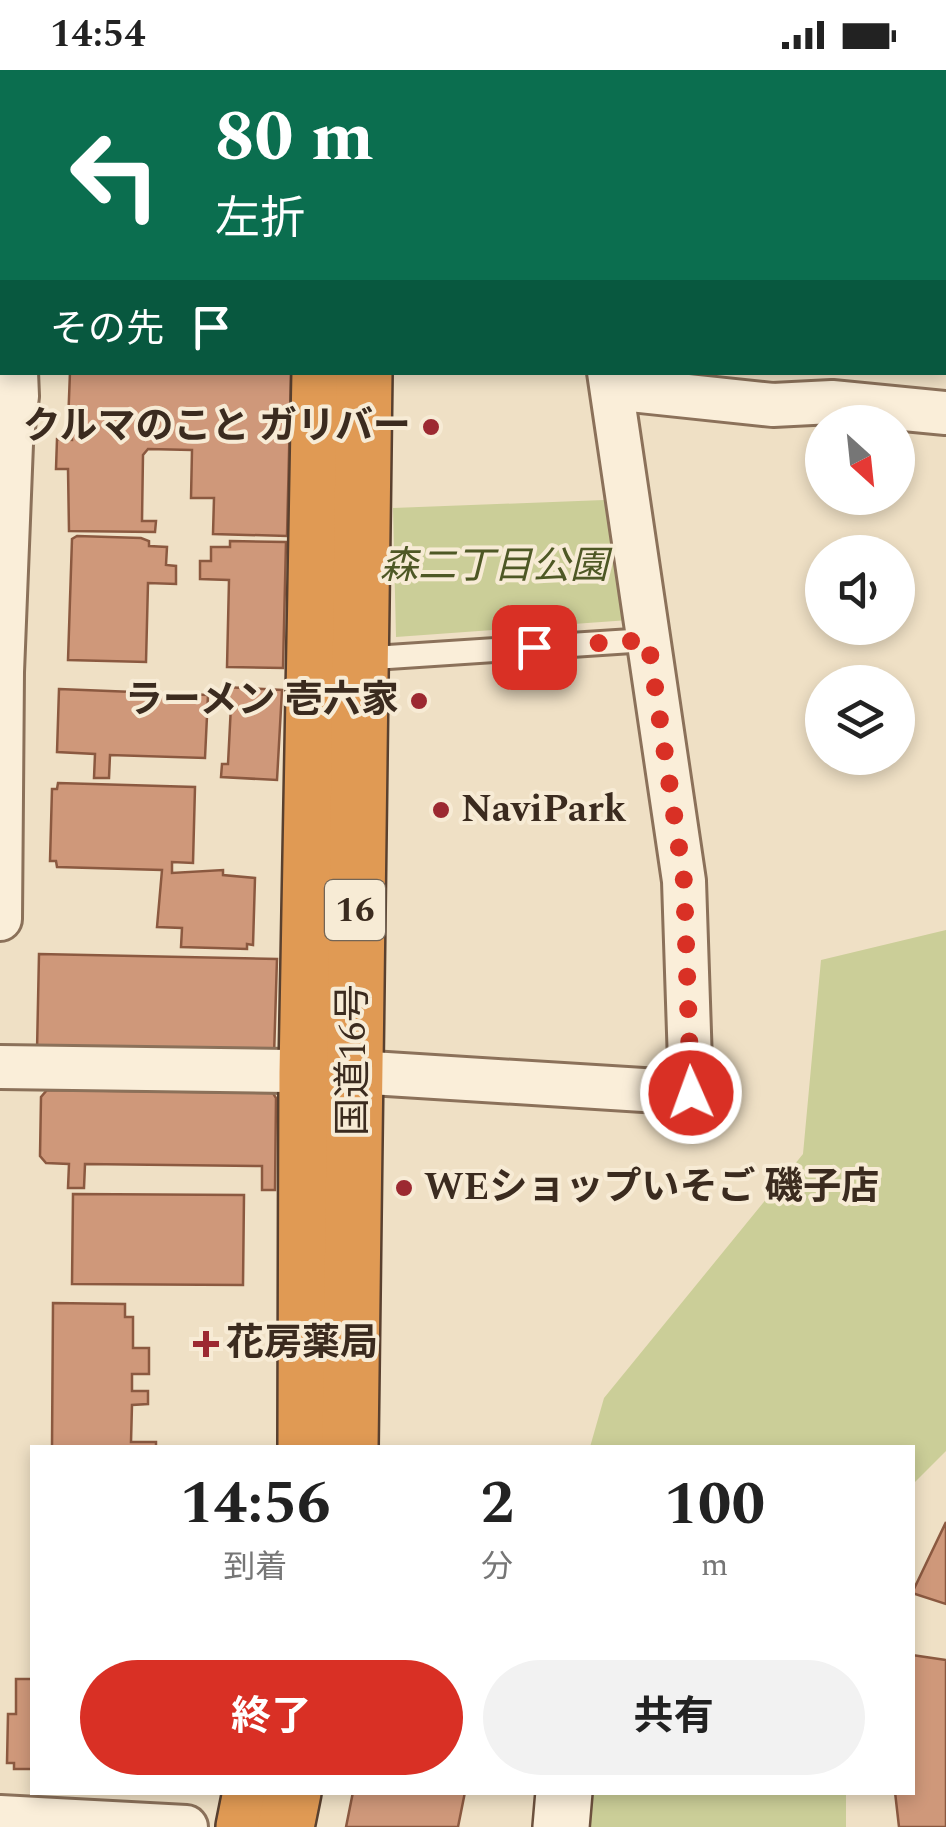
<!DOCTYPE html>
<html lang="ja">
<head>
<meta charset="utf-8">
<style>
	:root { --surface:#fff; --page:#f2f2f2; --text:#222; --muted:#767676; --accent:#d93025 }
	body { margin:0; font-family:Spectral,"Noto Sans JP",serif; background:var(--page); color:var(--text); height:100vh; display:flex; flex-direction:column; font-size:38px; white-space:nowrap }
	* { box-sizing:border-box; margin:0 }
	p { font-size:32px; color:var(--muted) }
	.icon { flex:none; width:55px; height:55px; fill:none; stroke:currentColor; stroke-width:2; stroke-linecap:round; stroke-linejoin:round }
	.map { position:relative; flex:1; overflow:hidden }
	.side { position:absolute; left:30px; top:1375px; width:885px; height:350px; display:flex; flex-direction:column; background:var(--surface); border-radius:0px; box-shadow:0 5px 15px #0003 }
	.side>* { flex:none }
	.top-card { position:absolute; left:0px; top:0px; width:948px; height:305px; box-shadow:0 5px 15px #0003; background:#0b6e4f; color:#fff; overflow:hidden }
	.needle { width:65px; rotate:153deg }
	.controls { position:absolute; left:805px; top:335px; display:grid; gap:20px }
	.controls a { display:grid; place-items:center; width:110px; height:110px; border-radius:50%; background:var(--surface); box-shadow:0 5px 15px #0003; font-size:50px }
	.pin { position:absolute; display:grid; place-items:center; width:85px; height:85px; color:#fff; margin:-42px; border-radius:20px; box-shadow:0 5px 15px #0006 }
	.me { position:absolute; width:110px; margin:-55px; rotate:358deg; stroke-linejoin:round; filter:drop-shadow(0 0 8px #0008) }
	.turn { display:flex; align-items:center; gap:35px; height:210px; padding:0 50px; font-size:45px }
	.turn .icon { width:130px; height:130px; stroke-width:2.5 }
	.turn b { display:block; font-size:70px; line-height:85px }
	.then { display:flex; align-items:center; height:95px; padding:0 50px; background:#0003; gap:20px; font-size:38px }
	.eta { display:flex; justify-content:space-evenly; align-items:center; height:170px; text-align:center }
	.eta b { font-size:60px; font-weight:700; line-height:70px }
	.button { display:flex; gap:20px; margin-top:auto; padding:20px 50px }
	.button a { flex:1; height:115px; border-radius:60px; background:var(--accent); color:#fff; font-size:40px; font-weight:700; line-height:115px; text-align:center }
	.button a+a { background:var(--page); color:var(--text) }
	.status { display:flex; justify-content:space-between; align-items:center; height:70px; padding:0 50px; background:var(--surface); direction:ltr }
	.status svg { height:28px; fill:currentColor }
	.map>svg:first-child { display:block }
	.green { fill:#cbce98 }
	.building { fill:#cf987a; stroke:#8b5940; stroke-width:2.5 }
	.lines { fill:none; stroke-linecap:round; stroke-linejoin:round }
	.lane-casing { stroke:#8b715a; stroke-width:28 }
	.street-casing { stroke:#8b715a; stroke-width:48 }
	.secondary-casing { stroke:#6d523e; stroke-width:60 }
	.highway-casing { stroke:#59402f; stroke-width:60 }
	.lane { stroke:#faeed9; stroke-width:22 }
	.street { stroke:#faeed9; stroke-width:42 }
	.secondary { stroke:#faeed9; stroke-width:55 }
	.highway { stroke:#e09a54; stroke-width:55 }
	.route { stroke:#d93025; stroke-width:18; stroke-dasharray:0 32.4 }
	.poi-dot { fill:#9c2931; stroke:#f7ebd5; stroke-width:4 }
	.labels { text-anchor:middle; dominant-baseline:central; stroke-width:8; stroke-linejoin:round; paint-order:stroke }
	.shield { fill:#f7ebd5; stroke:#736556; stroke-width:2.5 }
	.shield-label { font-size:35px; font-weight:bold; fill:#3b2b1f }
	.poi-label { font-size:38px; font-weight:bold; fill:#3b2b1f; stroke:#f7ebd5; text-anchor:start }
	.park-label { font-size:38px; font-style:italic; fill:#4e5825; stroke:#f7ebd5 }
	.street-label { font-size:38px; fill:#3b2b1f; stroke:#f7ebd5 }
</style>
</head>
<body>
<div class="status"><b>14:54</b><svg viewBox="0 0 49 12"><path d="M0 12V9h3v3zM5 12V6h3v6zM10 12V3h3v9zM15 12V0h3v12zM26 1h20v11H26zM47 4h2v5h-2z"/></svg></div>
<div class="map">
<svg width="946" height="1757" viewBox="0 0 946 1757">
	<rect width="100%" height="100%" fill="#efe0c5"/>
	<g class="green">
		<polygon points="675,0 946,0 946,216 945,2 671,2"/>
		<polygon points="604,430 629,550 396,567 393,438"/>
		<polygon points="946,860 946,1381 913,1414 912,1378 590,1377 604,1328 803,1084 821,890"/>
		<polygon points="593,1723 846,1723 846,1757 587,1757"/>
	</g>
	<g class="building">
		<polygon points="75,0 280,0 75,2"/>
		<polygon points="70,302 291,302 287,466 213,464 214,428 191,428 192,380 148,379 143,385 142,451 156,451 155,462 69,461 68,399 56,399 57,369 72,370 72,354 68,354"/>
		<polygon points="77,466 141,468 149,471 149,476 167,477 166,495 176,496 176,514 148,513 146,592 68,590 72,469"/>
		<polygon points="230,471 286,472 283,598 227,597 229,510 200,509 200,491 211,491 211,477 230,477"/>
		<polygon points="225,617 282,620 277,710 221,707 222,694 228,694 231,635 224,634"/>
		<polygon points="59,619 208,625 205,688 110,685 109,708 94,708 95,684 57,682"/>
		<polygon points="58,713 195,717 193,793 172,792 172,803 223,800 223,805 255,808 253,875 247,874 247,879 181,877 182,858 157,857 162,800 57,797 56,791 50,791 52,719 57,719"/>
		<polygon points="39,884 277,889 274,986 37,981"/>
		<polygon points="47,1020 273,1023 276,1028 275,1120 262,1120 262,1096 85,1094 84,1118 68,1118 69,1094 46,1093 40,1086 41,1027"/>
		<polygon points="73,1124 244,1125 243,1215 72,1214"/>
		<polygon points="53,1233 125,1234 125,1247 133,1247 133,1278 149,1278 149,1304 132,1304 132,1321 148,1321 148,1334 132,1335 131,1372 156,1372 156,1378 52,1378"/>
		<polygon points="946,1452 946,1534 912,1523"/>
		<polygon points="912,1585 946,1590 946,1757 899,1757 895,1722 912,1722"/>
		<polygon points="16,1609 32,1609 32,1699 14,1699 14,1693 7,1693 8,1644 16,1644"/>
		<polygon points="353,1722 465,1722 458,1757 346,1757"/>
	</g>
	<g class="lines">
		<defs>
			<polyline id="lane" points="358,589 647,570"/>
			<g id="street">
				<polyline points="13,0 13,2"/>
				<polyline points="538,0 539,2"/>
				<polyline points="612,318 773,335 832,332 946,343"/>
				<polyline points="0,849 2,602 11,374 17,326 16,302"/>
				<polyline points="0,997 355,1002 691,1023 684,811 609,302"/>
				<polyline points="0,1747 186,1757"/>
			</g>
			<polyline id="secondary" points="561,1757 564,1722"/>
			<g id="highway">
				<polyline points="324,2 324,0"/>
				<polyline points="368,2 368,0"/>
				<polyline points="306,1378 307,1003 320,302"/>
				<polyline points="350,1378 364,302"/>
				<polyline points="244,1757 251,1722"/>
				<polyline points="286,1757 293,1722"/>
			</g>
		</defs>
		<use href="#lane" class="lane-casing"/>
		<use href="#street" class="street-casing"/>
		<use href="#secondary" class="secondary-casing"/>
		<use href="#highway" class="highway-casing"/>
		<use href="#lane" class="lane"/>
		<use href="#street" class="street"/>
		<use href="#secondary" class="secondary"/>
		<use href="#highway" class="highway"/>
	</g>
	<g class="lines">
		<polyline class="route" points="534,577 648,570 684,811 691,1023"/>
	</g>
	<g class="poi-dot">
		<circle cx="431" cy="357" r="10"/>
		<circle cx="419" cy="631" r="10"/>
		<circle cx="441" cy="740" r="10"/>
		<circle cx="404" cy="1118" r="10"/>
		<path d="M201 1259h10v10h10v10h-10v10h-10v-10h-10v-10h10z"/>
	</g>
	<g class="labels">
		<rect class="shield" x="325" y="810" width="60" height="60" rx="8"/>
		<g class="shield-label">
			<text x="355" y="840">16</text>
		</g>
		<g class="poi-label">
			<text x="411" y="357" text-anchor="end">クルマのこと ガリバー</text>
			<text x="399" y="631" text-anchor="end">ラーメン 壱六家</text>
			<text x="461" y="740">NaviPark</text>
			<text x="424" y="1118">WEショップいそご 磯子店</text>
			<text x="226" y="1274">花房薬局</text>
		</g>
		<g class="park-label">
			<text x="494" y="497">森二丁目公園</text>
		</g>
		<g class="street-label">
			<text transform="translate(354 990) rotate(-90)">国道16号</text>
		</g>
	</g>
</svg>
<div class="controls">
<a><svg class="needle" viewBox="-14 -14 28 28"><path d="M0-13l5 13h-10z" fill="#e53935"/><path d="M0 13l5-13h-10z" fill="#767676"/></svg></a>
<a><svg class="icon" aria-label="sound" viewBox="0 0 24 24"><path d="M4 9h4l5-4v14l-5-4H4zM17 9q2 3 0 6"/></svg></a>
<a><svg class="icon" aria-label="layers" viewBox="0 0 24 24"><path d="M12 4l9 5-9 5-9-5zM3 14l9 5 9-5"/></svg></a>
</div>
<div class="pin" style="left:534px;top:577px;background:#d93025"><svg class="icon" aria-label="arrive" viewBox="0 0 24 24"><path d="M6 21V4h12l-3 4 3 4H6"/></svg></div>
<svg class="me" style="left:691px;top:1023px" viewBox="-20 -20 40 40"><circle r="17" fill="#d93025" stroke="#fff" stroke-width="3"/><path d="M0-11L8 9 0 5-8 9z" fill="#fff"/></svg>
<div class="top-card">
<div class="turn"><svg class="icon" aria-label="left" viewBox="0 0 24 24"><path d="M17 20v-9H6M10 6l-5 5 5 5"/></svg><div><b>80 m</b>左折</div></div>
<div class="then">その先<svg class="icon" aria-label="arrive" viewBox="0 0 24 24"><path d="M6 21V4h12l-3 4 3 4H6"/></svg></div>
</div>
<section class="side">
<div class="eta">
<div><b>14:56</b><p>到着</p></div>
<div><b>2</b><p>分</p></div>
<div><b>100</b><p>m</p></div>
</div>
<div class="button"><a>終了</a><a>共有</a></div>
</section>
</div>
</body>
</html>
